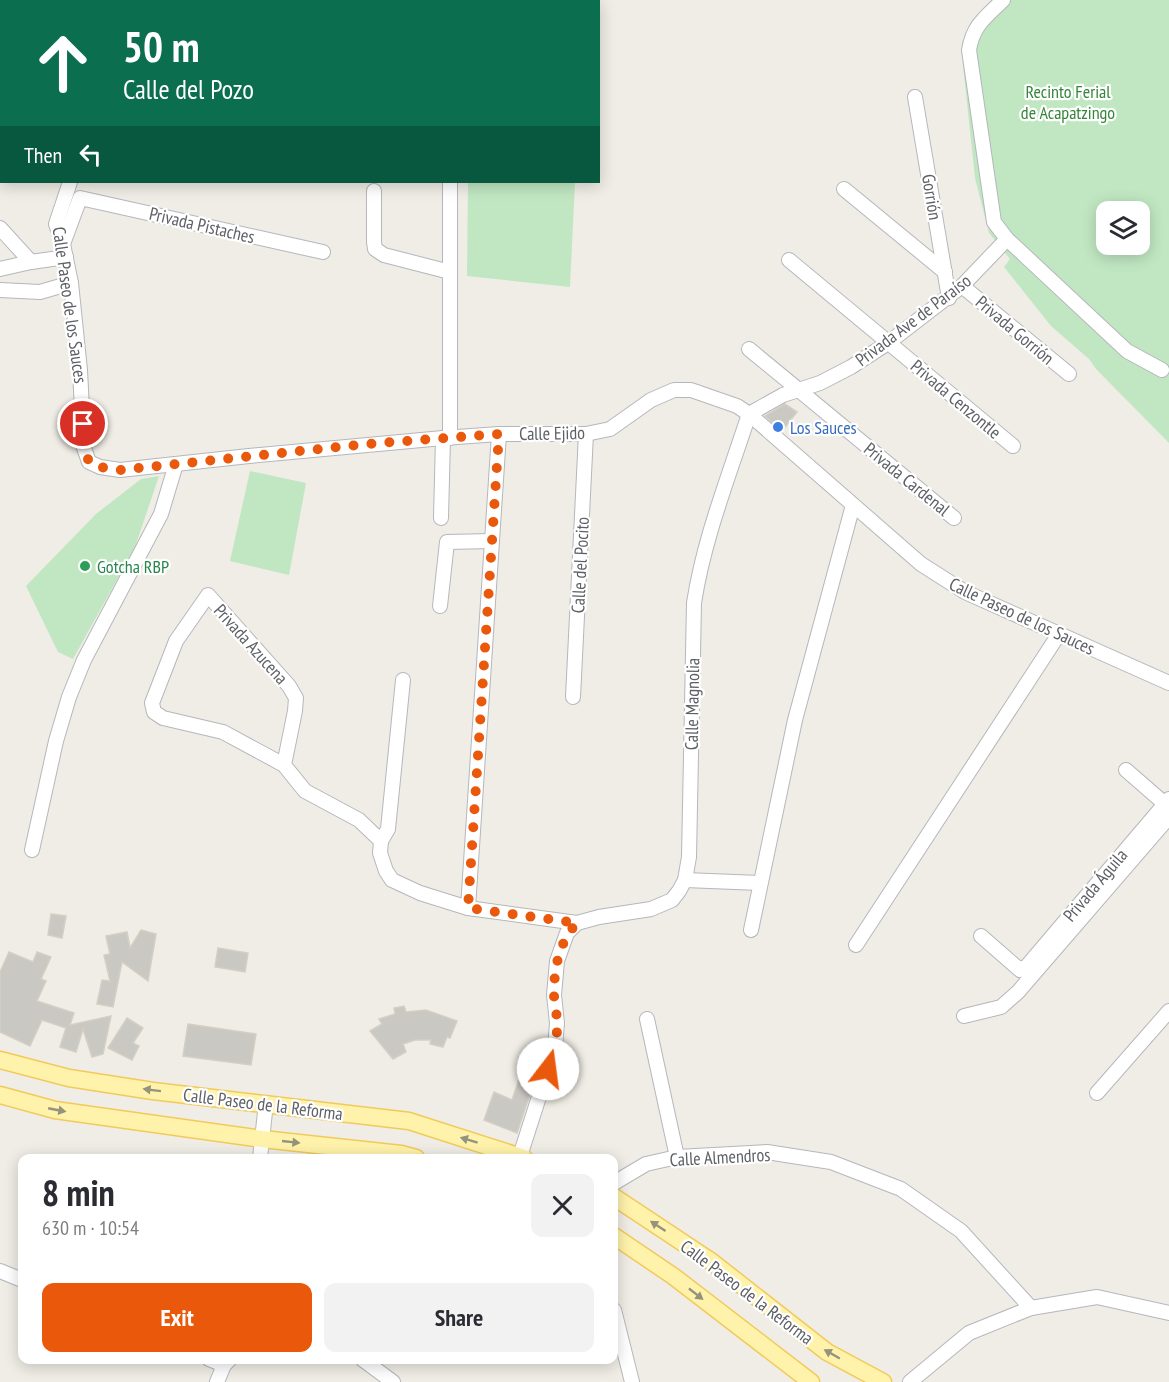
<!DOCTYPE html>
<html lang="en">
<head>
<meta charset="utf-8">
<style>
	:root { --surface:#fff; --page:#f2f2f3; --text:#2b2b33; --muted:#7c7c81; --accent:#ea580c }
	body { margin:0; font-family:"PT Sans Narrow",sans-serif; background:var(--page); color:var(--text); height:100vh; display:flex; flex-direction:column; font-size:22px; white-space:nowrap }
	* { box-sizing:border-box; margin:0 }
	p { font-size:20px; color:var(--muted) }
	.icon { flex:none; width:33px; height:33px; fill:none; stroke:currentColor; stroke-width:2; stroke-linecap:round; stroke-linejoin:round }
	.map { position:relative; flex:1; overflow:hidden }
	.sheet { position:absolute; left:18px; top:1154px; width:600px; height:210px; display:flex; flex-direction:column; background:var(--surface); border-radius:12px; box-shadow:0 3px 15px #0003 }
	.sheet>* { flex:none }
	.guide { position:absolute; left:0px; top:0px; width:600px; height:183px; box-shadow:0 3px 15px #0003; background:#0b6e4f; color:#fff; overflow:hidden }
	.controls { position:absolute; left:1096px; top:201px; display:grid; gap:12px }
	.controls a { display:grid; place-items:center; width:54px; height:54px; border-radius:12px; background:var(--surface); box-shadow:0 3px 15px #0003; font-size:30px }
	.pin { position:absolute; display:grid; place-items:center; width:51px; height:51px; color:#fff; margin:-26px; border:3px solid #fff; border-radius:50%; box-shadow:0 2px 6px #0007 }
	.me { position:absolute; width:66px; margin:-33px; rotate:15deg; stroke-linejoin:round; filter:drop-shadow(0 0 4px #0008) }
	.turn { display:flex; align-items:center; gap:21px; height:126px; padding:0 24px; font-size:27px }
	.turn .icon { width:78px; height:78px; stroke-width:2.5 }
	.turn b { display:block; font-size:42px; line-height:51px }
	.then { display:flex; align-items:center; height:57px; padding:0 24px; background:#0003; gap:12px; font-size:22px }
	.round { display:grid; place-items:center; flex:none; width:63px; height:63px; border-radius:12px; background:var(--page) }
	.summary { display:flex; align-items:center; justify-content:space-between; height:102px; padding:0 24px }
	h1 { font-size:36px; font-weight:700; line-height:45px }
	.button { display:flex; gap:12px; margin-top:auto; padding:12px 24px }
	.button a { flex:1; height:69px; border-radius:12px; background:var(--accent); color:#fff; font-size:24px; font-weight:700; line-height:69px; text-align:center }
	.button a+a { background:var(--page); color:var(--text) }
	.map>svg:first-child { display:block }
	.green { fill:#c1e7c2; fill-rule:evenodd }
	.building { fill:#cac8c2; stroke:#d4cfc3; stroke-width:1.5 }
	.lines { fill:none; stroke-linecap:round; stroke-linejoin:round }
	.minor-casing { stroke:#b5b7bc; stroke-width:16 }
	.major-casing { stroke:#f2ca5b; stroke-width:19 }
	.minor { stroke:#fff; stroke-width:14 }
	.major { stroke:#fff2aa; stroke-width:16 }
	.oneway { fill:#96937d }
	.route { stroke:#ea580c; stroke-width:10; stroke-dasharray:0 18 }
	.shop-dot { fill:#3f7fe0; stroke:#fff; stroke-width:2 }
	.leisure-dot { fill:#2e9e5b; stroke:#fff; stroke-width:2 }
	.labels { text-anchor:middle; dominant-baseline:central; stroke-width:4.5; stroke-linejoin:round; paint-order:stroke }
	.park-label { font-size:18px; fill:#34853a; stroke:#fff }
	.street-label { font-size:18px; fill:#5d6065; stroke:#fff }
	.shop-label { font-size:18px; fill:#366cbe; stroke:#fff; text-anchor:start }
	.leisure-label { font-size:18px; fill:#27864d; stroke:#fff; text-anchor:start }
</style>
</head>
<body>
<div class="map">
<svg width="1169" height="1382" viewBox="0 0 1169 1382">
	<rect width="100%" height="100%" fill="#efede5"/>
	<g class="green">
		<path d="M995 0H1169V443L1096 369 1089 359 1051 326 1004 267 1010 259 989 233 975 178 963 65 962 43 972 20ZM1107 212H1140V244H1107Z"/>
		<polygon points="468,182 575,182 570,287 467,276"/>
		<polygon points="250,471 306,483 289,575 230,561"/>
		<polygon points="159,476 135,547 73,659 58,652 26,586 96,514 141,479"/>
	</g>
	<g class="building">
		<polygon points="785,404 797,412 782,431 765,416"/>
		<polygon points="51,914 66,916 62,938 48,935"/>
		<polygon points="141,930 156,934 148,981 122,962 113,1007 97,1004 102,980 110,981 104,955 110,954 106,936 127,932 130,948"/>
		<polygon points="218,948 248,953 245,972 215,967"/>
		<polygon points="9,952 33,962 37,952 51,957 41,979 46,981 37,1001 74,1013 70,1025 111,1016 103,1054 92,1057 83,1029 76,1052 60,1047 66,1028 42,1020 30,1046 0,1032 0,972"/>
		<polygon points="404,1006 406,1012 426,1010 457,1021 450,1038 447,1037 443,1047 430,1044 431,1040 415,1040 403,1044 406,1052 393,1059 370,1031 382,1024 379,1019 395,1014 394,1008"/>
		<polygon points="127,1018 143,1028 133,1043 139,1046 132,1060 108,1048"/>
		<polygon points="188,1024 256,1034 251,1065 183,1056"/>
		<polygon points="537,1061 535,1079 517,1133 484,1120 494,1092 512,1100 525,1062"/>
	</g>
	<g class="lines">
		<defs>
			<g id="minor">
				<polyline points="15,0 17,2"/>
				<polyline points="466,0 466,2"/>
				<path d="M1003 0C986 17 973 25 969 50L994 222 1007 239 1127 351 1162 370"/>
				<polyline points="124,2 126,0"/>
				<polyline points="292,2 293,0"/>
				<polyline points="915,97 949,298"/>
				<polyline points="0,119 2,120"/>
				<polyline points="70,182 56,224 63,244 71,283 80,370 84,448 89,462 100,467 120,470 249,456 443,438 499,434 586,434 610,429 651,400 674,390 691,390 737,406 749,414 921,564 965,592 1169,683"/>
				<polyline points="844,189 945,272"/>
				<polyline points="374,191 374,242 375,249 384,255 450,272"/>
				<polyline points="0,228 31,262"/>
				<polyline points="63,244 80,198 323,252"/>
				<polyline points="789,260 1013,446"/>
				<polyline points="0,269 31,262 66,257"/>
				<polyline points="962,286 1069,374"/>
				<polyline points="0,290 40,292 71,283"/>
				<polyline points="749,349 954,518"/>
				<polyline points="749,414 783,395 820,383 851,367 888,343 962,286 1007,239"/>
				<polyline points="450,438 450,182"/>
				<polyline points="441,518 443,438"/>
				<polyline points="440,606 447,542 492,541"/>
				<path d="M403 680 388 829 381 841 380 853 386 871 392 880 420 893 468 908 577 923 599 917 651 909 672 900 679 891 685 880 689 857 694 603C704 538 729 476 749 414"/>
				<polyline points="573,697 586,434"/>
				<polyline points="284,765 295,711 296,698 289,686 208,595 176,641 152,703 154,712 163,718 223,732 284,765 305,791 359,820 381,841"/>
				<polyline points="1126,770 1165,804"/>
				<polyline points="32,850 56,741 69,697 84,660 161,514 176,464"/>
				<polyline points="685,880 760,883"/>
				<polyline points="468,908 499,434"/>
				<polyline points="751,930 795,720 853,505"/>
				<polyline points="981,936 1020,970 1027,966 1169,799"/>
				<polyline points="856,945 1059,634"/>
				<polyline points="964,1016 1001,1007 1018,992 1169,817"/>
				<polyline points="647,1019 677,1157"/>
				<polyline points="1097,1093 1169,1011"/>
				<polyline points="520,1156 555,1047 557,1023 554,995 557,961 567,933 577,923"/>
				<polyline points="260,1158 266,1103"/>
				<polyline points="614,1183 646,1164 677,1157 767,1152 831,1162 901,1189 961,1231 1031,1308"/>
				<polyline points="0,1271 22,1280"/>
				<polyline points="614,1310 632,1382"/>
				<polyline points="209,1359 224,1365"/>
				<polyline points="362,1359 393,1382"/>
				<polyline points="217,1382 224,1365 230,1359"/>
				<polyline points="910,1382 969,1333 1031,1308 1097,1297 1169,1313"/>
			</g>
			<g id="major">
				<polyline points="0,1060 69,1078 153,1091 409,1121 524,1158"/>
				<polyline points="0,1095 55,1110 262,1139 401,1154 416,1158"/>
				<polyline points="614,1197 712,1262 827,1352 883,1382"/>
				<polyline points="614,1236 673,1276 811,1382"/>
			</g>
		</defs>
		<use href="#minor" class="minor-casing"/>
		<use href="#major" class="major-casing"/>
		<use href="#minor" class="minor"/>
		<use href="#major" class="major"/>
	</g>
	<defs><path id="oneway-solid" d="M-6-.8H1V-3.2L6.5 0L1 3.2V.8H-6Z" transform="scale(1.5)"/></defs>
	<g class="oneway">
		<use href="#oneway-solid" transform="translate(152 1090) rotate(-173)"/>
		<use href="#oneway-solid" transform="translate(57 1110) rotate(11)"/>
		<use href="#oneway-solid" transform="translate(469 1140) rotate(-163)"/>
		<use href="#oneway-solid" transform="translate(291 1142) rotate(6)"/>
		<use href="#oneway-solid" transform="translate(658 1226) rotate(-147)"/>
		<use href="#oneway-solid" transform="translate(696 1294) rotate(38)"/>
		<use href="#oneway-solid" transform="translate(832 1354) rotate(-150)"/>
	</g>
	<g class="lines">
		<path class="route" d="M83 424 84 448 89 462 100 467 120 470 367 444 499 434 468 908 577 923C559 942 554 968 554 994 554 1003 557 1013 557 1022 558 1038 553 1054 548 1069"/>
	</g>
	<circle class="shop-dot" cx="778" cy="427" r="6"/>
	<circle class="leisure-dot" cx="85" cy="566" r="6"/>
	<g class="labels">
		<g class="park-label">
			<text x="1068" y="91">Recinto Ferial<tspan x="1068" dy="21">de Acapatzingo</tspan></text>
		</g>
		<g class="street-label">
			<text transform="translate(932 197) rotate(81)">Gorrión</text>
			<text transform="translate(202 225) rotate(13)">Privada Pistaches</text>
			<text transform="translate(70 305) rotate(82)">Calle Paseo de los Sauces</text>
			<text transform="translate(913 320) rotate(-37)">Privada Ave de Paraíso</text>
			<text transform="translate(1015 330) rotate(40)">Privada Gorrión</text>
			<text transform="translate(956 399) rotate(40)">Privada Cenzontle</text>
			<text transform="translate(552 433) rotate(-1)">Calle Ejido</text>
			<text transform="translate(907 479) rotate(39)">Privada Cardenal</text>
			<text transform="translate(580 565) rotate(-87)">Calle del Pocito</text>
			<text transform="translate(1022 616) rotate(25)">Calle Paseo de los Sauces</text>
			<text transform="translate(251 644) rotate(48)">Privada Azucena</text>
			<text transform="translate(692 704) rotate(-89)">Calle Magnolia</text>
			<text transform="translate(1095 885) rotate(-50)">Privada Águila</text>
			<text transform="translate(263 1104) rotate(7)">Calle Paseo de la Reforma</text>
			<text transform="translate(720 1157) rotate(-3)">Calle Almendros</text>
			<text transform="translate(747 1292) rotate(37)">Calle Paseo de la Reforma</text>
		</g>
		<g class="shop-label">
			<text x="790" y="427">Los Sauces</text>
		</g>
		<g class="leisure-label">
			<text x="97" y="566">Gotcha RBP</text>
		</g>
	</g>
</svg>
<div class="controls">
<a><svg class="icon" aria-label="layers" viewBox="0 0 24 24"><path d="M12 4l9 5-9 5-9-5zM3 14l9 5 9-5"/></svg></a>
</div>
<div class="pin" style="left:83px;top:424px;background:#d93025"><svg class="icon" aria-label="arrive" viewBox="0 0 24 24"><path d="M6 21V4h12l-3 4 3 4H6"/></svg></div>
<svg class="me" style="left:548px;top:1069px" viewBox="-20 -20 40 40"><circle r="19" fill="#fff"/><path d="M0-13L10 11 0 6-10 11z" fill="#ea580c"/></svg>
<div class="guide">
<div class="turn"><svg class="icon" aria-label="ahead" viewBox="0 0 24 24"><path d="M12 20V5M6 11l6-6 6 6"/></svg><div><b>50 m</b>Calle del Pozo</div></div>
<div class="then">Then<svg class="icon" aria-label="left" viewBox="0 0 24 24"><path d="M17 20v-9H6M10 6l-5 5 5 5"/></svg></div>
</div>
<section class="sheet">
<div class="summary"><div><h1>8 min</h1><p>630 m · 10:54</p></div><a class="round"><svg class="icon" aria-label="close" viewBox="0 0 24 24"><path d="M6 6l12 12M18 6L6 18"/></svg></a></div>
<div class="button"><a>Exit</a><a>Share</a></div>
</section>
</div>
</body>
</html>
